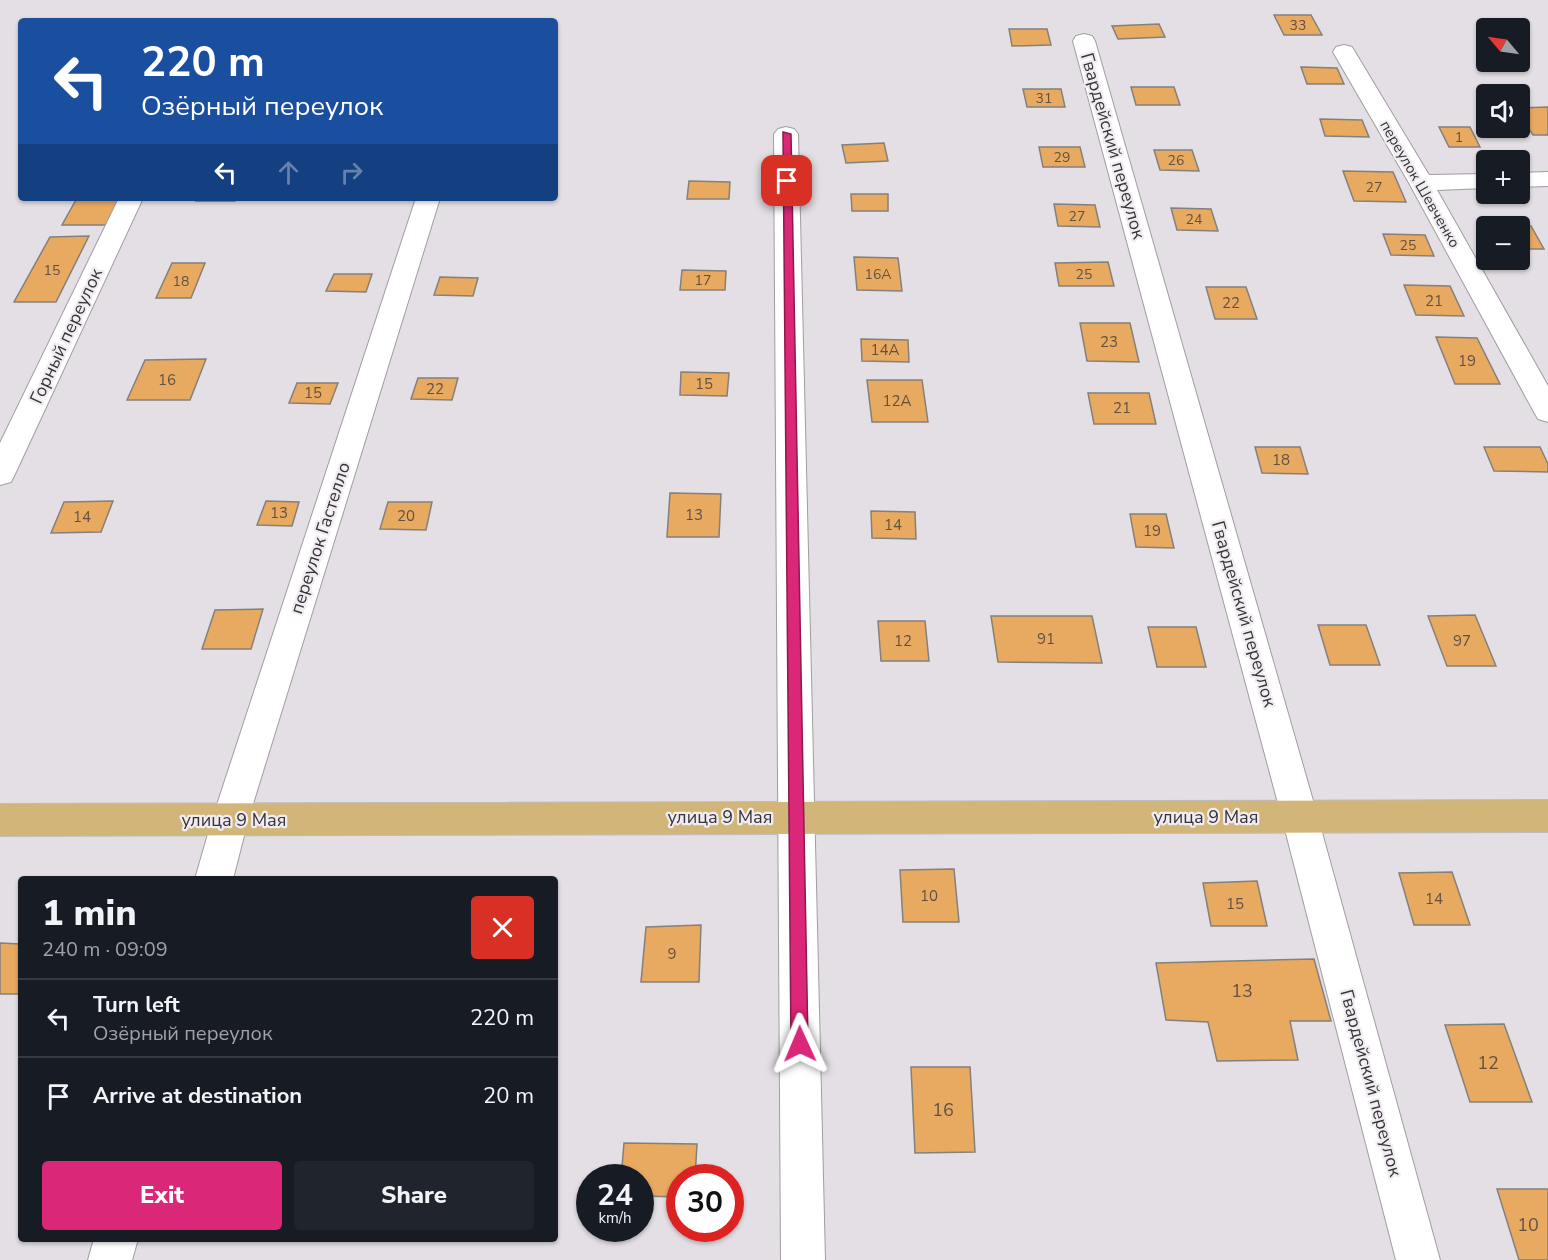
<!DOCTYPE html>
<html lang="en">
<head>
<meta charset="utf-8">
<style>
	:root { --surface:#171b24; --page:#20242c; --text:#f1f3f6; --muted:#9ea1a6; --line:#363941; --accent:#db2777 }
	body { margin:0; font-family:"Nunito Sans",sans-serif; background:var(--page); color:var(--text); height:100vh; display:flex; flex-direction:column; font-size:22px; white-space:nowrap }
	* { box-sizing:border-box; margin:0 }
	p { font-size:20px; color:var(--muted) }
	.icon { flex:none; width:33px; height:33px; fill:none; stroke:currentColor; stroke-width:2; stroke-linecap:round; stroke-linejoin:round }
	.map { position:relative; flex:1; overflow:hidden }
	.details { position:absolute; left:18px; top:876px; width:540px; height:366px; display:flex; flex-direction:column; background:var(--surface); border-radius:6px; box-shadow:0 2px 4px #0004 }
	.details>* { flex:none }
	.top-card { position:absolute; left:18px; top:18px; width:540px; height:183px; border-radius:6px; box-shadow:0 2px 4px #0004; background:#1a4fa0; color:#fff; overflow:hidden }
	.needle { width:39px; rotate:299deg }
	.tools { position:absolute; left:1476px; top:18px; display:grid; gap:12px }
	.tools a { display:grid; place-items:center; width:54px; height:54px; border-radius:6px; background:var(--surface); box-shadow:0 2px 4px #0004; font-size:30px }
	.speed { position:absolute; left:576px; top:1164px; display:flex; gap:12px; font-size:30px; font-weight:700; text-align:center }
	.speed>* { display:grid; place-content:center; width:78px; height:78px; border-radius:50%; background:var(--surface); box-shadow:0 2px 4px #0004; line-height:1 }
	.speed small { font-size:15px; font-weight:400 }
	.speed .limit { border:9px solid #d22; background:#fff; color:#111 }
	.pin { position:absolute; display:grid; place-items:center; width:51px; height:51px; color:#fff; margin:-26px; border-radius:12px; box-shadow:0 3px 9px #0006 }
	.me { position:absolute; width:66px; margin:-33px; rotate:359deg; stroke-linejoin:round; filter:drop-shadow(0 0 4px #0008) }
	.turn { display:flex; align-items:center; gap:21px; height:126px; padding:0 24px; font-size:27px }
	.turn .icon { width:78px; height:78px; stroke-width:2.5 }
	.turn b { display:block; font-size:42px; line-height:51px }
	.lanes { display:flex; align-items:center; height:57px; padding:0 24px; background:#0003; justify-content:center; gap:30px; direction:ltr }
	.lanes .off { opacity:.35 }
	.round { display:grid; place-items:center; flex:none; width:63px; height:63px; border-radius:6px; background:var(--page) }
	.summary { display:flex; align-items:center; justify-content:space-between; height:102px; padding:0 24px }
	h1 { font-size:36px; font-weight:800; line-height:45px }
	.action { display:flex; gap:12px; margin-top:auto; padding:12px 24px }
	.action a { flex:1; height:69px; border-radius:6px; background:var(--accent); color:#fff; font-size:24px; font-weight:800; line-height:69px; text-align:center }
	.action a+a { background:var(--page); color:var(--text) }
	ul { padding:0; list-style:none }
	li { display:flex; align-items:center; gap:18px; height:78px; padding:0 24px; border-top:2px solid var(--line) }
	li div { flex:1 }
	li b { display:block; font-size:22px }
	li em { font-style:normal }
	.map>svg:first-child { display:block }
	.building { fill:#e8a961; stroke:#84807c; stroke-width:1.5 }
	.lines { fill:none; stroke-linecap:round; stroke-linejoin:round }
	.minor-casing { stroke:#a19da1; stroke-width:2 }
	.major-casing { stroke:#bebebf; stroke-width:2 }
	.minor { fill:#fff; fill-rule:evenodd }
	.major { fill:#d2b679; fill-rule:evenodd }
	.route { fill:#db2777; stroke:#8e194d; stroke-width:1.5 }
	.labels { text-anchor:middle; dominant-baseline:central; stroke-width:4.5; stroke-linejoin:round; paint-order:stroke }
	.far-number-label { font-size:14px; fill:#625141 }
	.far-street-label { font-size:15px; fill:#353436; stroke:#f1ecf1 }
	.number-label { font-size:15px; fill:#625141 }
	.street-label { font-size:18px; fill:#353436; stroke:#f1ecf1 }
	.near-number-label { font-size:18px; fill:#625141 }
</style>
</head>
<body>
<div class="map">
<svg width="1548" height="1260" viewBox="0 0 1548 1260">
	<rect width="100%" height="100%" fill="#e3dfe4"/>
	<g class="building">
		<polygon points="1274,15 1311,15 1322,35 1284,35"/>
		<polygon points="1159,24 1165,37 1118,39 1112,26"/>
		<polygon points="1009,29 1047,29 1051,45 1012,46"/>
		<polygon points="1301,67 1337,68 1344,84 1307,84"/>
		<polygon points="1131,87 1174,87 1180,105 1136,105"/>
		<polygon points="1023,89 1061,89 1065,107 1027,107"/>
		<polygon points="1548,107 1548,135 1533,135 1520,115 1520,108"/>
		<polygon points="1320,119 1362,120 1369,137 1325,136"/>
		<polygon points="1439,127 1470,127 1480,147 1449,147"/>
		<polygon points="884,143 888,161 846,163 842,145"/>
		<polygon points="1039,147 1080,147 1085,167 1043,167"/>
		<polygon points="1154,150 1192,150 1199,171 1160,170"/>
		<polygon points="1343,171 1393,172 1406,202 1354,201"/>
		<polygon points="689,181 730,182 729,199 687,199"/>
		<polygon points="851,194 888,194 888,211 852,211"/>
		<polygon points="77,198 121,198 107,225 62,225"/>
		<polygon points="198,198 237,198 235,201 196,201"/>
		<polygon points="1054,204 1095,205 1100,227 1058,226"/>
		<polygon points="1171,208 1211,209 1218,231 1177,230"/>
		<polygon points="1493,226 1531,226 1544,249 1520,249 1520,226"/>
		<polygon points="1383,234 1425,235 1434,256 1391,255"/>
		<polygon points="89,236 56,302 14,302 50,237"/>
		<polygon points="854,257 898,258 902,291 857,290"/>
		<polygon points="1108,262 1114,286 1059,286 1055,263"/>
		<polygon points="172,263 205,263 191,298 156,298"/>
		<polygon points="682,270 726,271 725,290 680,290"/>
		<polygon points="334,274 372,274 366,292 326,291"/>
		<polygon points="440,277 478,278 473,296 434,295"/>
		<polygon points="1404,285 1450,286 1464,316 1416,315"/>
		<polygon points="1206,287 1246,287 1257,319 1215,319"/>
		<polygon points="1080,323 1130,323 1139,362 1087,361"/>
		<polygon points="1436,337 1477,338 1500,384 1455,384"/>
		<polygon points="861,339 908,340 909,362 862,361"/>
		<polygon points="206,359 190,400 127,400 145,360"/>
		<polygon points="681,372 729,373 727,396 680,395"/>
		<polygon points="418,378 458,378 452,400 411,399"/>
		<polygon points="867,380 922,380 928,422 872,422"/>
		<polygon points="297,383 338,383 330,404 289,403"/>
		<polygon points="1088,393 1149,393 1156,424 1094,424"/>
		<polygon points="1255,447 1300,447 1308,474 1262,473"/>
		<polygon points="1484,447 1540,447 1548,464 1548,472 1494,471"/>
		<polygon points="670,493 721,494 719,537 667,537"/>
		<polygon points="113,501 101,532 51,533 64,502"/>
		<polygon points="266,501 299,502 292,526 257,525"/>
		<polygon points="388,502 432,502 426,530 380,529"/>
		<polygon points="871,511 915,512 916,539 872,538"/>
		<polygon points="1130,514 1166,514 1174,548 1136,547"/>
		<polygon points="263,609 251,649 202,649 215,610"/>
		<polygon points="1475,615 1496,666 1447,666 1428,616"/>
		<polygon points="991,616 1092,616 1102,663 998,662"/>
		<polygon points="878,621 925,621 929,661 881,661"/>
		<polygon points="1318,625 1366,625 1380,665 1330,665"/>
		<polygon points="1148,627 1196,627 1206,667 1157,667"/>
		<polygon points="954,869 959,922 903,922 900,870"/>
		<polygon points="1452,872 1470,925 1414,925 1399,873"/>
		<polygon points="1257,881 1267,926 1211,926 1203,883"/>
		<polygon points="701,925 699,982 641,982 646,927"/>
		<polygon points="0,943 21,944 21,994 0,994"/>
		<polygon points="1314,959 1331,1021 1290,1021 1298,1060 1217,1061 1208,1022 1166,1020 1156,963"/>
		<polygon points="1504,1024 1532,1102 1470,1102 1445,1025"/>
		<polygon points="911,1067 970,1067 975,1152 915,1153"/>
		<polygon points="624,1143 697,1144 695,1178 680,1178 680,1197 640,1196 640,1178 621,1178"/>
		<polygon points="1497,1189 1548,1189 1548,1260 1519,1260"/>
	</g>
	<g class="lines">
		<defs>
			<g id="minor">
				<polygon points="1084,34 1092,36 1095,41 1318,818 1440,1260 1396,1260 1282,818 1073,41 1076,36"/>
				<polygon points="1344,45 1352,47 1355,52 1429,175 1486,174 1486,188 1437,190 1548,386 1548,422 1538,419 1534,412 1409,183 1333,52 1336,47"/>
				<polygon points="786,127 794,129 798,134 825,1260 781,1260 774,134 778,129"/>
				<polygon points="1548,172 1548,186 1520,187 1520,173"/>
				<polygon points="119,198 143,198 15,474 11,482 0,485 0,443"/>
				<polygon points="416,198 440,198 248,820 233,879 195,879 212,820"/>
				<polygon points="94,1239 138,1239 132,1260 88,1260"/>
			</g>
			<polygon id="major" points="1548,800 1548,832 0,836 0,804"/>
		</defs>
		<use href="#minor" class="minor-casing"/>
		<use href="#major" class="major-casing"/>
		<use href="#minor" class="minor"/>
		<use href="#major" class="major"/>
	</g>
	<polygon class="route" points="783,132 791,134 808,1044 806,1050 800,1053 794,1050 791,1044"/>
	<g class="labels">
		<g class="far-number-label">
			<text x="1298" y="25">33</text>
			<text x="1044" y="98">31</text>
			<text x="1459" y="137">1</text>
			<text x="1062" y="157">29</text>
			<text x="1176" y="160">26</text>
			<text x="1374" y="187">27</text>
			<text x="1077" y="216">27</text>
			<text x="1194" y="219">24</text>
			<text x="1408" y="245">25</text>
			<text x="52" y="270">15</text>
			<text x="878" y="274">16А</text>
			<text x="1084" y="274">25</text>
			<text x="703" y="280">17</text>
			<text x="181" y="281">18</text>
		</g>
		<g class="far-street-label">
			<text transform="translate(1420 184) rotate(60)">переулок Шевченко</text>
		</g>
		<g class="number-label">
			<text x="1434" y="301">21</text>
			<text x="1231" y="303">22</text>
			<text x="1109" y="342">23</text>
			<text x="885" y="350">14А</text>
			<text x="1467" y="361">19</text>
			<text x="167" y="380">16</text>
			<text x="704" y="384">15</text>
			<text x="435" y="389">22</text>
			<text x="313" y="393">15</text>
			<text x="897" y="401">12А</text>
			<text x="1122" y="408">21</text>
			<text x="1281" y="460">18</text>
			<text x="279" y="513">13</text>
			<text x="694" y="515">13</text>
			<text x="406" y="516">20</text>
			<text x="82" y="517">14</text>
			<text x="893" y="525">14</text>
			<text x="1152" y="531">19</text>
			<text x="1046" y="639">91</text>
			<text x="903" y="641">12</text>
			<text x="1462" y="641">97</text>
			<text x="929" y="896">10</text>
			<text x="1434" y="899">14</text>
			<text x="1235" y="904">15</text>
			<text x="672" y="954">9</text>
		</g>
		<g class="street-label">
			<text transform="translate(1113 146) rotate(74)">Гвардейский переулок</text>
			<text transform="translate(66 336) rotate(-65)">Горный переулок</text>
			<text transform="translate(320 538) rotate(-72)">переулок Гастелло</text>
			<text transform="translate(1244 614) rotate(74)">Гвардейский переулок</text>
			<text x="720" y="817">улица 9 Мая</text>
			<text x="1206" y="817">улица 9 Мая</text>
			<text x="234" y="820">улица 9 Мая</text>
			<text transform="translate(1371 1083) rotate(75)">Гвардейский переулок</text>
		</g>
		<g class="near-number-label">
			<text x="1242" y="991">13</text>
			<text x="1488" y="1063">12</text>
			<text x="943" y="1110">16</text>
			<text x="1528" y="1225">10</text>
		</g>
	</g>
</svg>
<div class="tools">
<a><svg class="needle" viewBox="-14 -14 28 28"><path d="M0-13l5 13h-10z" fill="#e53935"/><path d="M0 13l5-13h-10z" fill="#9ea1a6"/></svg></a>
<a><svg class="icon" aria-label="sound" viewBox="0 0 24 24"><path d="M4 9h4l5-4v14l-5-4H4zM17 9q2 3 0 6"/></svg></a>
<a>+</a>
<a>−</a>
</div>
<div class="speed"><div>24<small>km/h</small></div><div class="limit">30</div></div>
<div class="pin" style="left:787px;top:181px;background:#d93025"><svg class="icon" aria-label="arrive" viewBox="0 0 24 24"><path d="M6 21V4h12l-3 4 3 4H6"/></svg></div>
<svg class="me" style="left:800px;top:1044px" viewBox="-20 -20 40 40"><path d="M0-17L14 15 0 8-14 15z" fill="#db2777" stroke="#fff" stroke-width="4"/></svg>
<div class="top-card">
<div class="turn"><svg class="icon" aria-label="left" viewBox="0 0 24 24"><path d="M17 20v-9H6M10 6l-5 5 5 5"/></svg><div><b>220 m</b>Озёрный переулок</div></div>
<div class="lanes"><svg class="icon" aria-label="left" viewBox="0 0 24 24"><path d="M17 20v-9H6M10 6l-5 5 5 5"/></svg><svg class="icon off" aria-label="ahead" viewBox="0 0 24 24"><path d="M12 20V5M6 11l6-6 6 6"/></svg><svg class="icon off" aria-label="right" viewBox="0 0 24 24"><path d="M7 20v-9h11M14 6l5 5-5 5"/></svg></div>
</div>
<section class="details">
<div class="summary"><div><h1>1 min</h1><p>240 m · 09:09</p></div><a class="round" style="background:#d93025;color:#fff"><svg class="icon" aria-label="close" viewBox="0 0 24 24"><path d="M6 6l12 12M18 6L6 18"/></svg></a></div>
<ul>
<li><svg class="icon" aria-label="left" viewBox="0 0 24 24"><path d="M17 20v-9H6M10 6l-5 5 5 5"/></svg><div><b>Turn left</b><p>Озёрный переулок</p></div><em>220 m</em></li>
<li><svg class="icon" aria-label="arrive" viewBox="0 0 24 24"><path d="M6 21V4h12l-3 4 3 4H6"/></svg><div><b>Arrive at destination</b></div><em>20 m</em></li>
</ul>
<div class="action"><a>Exit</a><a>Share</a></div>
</section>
</div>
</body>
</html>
